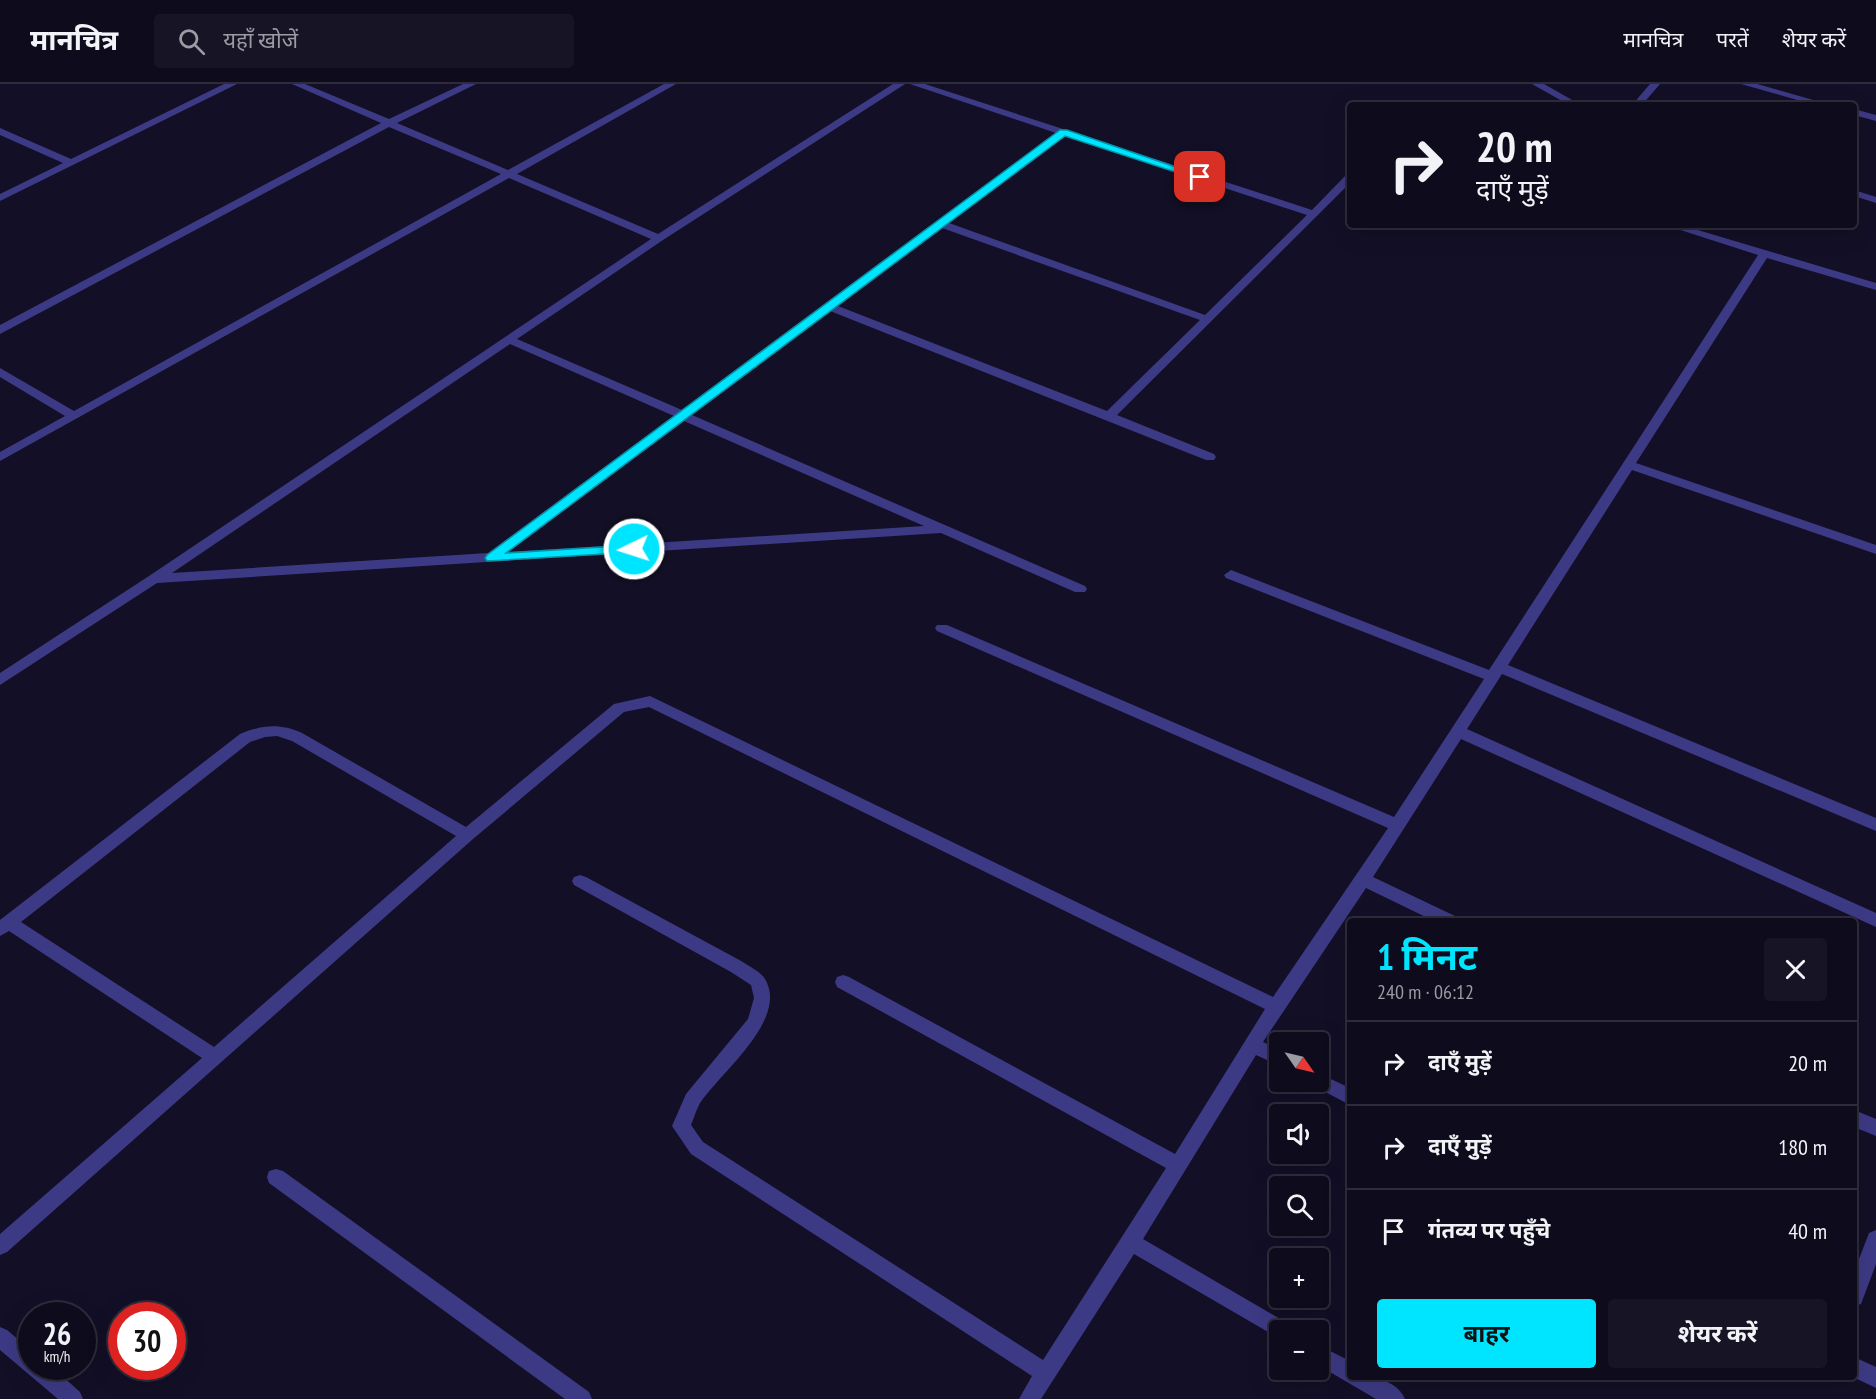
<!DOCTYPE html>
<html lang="hi">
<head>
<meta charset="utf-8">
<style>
	:root { --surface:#0e0b1c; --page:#171425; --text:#f1f3f6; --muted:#9b9ba3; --line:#2e2b3b; --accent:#00e5ff }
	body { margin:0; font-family:"PT Sans Narrow","Noto Sans Devanagari",sans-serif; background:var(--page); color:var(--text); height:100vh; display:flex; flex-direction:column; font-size:22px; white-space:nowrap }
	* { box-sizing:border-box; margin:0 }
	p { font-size:20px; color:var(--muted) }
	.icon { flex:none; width:33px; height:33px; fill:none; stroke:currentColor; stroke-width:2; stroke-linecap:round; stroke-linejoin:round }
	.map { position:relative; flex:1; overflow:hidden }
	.drawer { position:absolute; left:1347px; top:834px; width:510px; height:462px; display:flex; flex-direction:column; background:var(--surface); border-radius:6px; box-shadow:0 6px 24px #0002,0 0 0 2px var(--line) }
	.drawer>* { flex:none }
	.top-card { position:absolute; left:1347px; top:18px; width:510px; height:126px; border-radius:6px; box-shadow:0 6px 24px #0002,0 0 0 2px var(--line); background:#0e0b1c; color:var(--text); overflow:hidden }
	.needle { width:39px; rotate:124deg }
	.controls { position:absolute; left:1269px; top:948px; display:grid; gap:12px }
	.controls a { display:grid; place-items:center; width:60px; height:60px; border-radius:6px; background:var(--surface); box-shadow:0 6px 24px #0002,0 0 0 2px var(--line); font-size:30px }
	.speed { position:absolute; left:18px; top:1218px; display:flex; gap:12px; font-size:30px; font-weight:700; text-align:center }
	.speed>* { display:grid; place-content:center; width:78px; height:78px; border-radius:50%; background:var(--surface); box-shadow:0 6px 24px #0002,0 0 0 2px var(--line); line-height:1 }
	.speed small { font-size:15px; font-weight:400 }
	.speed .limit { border:9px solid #d22; background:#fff; color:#111 }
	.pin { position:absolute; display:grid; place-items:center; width:51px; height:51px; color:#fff; margin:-26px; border-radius:12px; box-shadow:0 3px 9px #0006 }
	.me { position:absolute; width:66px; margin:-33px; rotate:266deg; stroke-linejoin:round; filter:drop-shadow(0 0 4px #0008) }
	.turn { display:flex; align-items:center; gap:21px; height:126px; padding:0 30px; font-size:27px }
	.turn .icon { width:78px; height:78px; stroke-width:2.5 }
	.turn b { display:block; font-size:42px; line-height:51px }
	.round { display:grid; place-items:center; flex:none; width:63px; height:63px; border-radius:6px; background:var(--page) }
	.head { display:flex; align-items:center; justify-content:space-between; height:102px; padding:0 30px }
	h1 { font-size:36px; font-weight:700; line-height:45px; color:var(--accent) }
	.button { display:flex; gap:12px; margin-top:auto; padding:12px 30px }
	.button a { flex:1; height:69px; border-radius:6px; background:var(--accent); color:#111; font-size:24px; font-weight:700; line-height:69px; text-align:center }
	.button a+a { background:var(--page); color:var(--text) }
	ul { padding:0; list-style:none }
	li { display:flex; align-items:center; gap:18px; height:84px; padding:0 30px; border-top:2px solid var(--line) }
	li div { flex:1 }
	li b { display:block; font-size:22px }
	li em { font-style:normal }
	header { display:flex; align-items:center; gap:36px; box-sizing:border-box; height:84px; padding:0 30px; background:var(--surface); border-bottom:2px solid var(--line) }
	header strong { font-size:28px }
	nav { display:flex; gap:33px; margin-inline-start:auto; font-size:21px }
	.search { width:420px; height:54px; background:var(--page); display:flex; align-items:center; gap:15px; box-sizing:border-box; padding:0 21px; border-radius:6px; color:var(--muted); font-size:22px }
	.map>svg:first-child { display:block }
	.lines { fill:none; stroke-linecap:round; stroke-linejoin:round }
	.minor { fill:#3d3a85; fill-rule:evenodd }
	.route { fill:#00e5ff; stroke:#0095a6; stroke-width:1.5 }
</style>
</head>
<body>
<header>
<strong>मानचित्र</strong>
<div class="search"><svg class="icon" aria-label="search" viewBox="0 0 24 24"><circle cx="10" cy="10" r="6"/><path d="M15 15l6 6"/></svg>यहाँ खोजें</div>
<nav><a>मानचित्र</a><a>परतें</a><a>शेयर करें</a></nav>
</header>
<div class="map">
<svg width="1876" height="1315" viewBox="0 0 1876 1315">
	<rect width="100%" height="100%" fill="#130f26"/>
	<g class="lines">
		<g class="minor">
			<polygon points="224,0 237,0 0,117 0,110 63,79 0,51 0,44 71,75"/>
			<path d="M292 0H305L389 35 463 0H476L397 39 508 86 664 0H676L517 90 658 150 893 0H905L663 156 517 255 682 326 1056 49 910 0H925L1312 126 1346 91 1350 90V99L1117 331 1214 370 1216 373 1214 376H1206L830 227 692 331 1085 502 1087 505 1085 508H1075L941 449 157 499 0 601V589L149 492 651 155 509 94 0 377V368L65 332 0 293V284L74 327 501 90 389 43 0 250V241L381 39ZM1065 52 1307 131 1205 231 949 139ZM942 144 1200 236 1107 327 838 222ZM510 260 674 332 488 469 172 489ZM684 337 924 442 508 468Z"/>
			<polygon points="1532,0 1544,0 1581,21 1569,21"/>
			<polygon points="1650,0 1660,0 1642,21 1632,21"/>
			<polygon points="1741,0 1757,0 1831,21 1815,21"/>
			<polygon points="1854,25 1876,31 1876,37 1854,31"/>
			<polygon points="1854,106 1876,113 1876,119 1854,112"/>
			<path d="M1665 141H1681L1876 199V206L1767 174 1636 379 1876 461V470L1632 386 1508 581 1876 734V747L1502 590 1467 645 1876 829V843L1461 655 1373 793 1455 832 1457 837H1434L1366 804 1263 958 1280 966V982L1256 971 1143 1155 1287 1239 1290 1246H1280V1255L1134 1170 1041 1315H1019L1032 1292 691 1070 672 1042 686 1010 748 935 754 914 751 901 731 888 574 801 572 797 574 793 580 791 586 793 743 878C750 883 761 888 765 895 789 935 721 988 700 1019 696 1026 694 1034 691 1041L703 1058 1043 1276 1166 1084 837 903 835 898 837 893 843 891 849 893 1175 1070 1265 925 649 623 624 628 473 755 7 1168 0 1171V1150L202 974 9 847 0 852V836L240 650C262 641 280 639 302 649L466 743 614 620 650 612 1273 913 1388 744 937 547 935 544 937 541H947L1394 733 1484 595 1226 494 1224 491 1231 486 1236 488 1489 586 1758 171ZM277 652 292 657 456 752 214 963 21 838 250 658 265 653Z"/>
			<polygon points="1318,989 1350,1004 1350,1021 1312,1001 1310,998 1318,998"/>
			<polygon points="1854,1026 1876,1035 1876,1052 1854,1043"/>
			<polygon points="276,1085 283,1087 589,1308 592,1315 565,1315 269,1099 267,1093 269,1087"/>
			<polygon points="1876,1146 1876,1180 1861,1220 1854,1222 1854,1188 1869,1149"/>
			<polygon points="0,1243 7,1246 32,1267 32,1282 51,1282 80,1308 83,1315 58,1315 0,1266"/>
			<path d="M1318 1261 1350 1277V1293C1370 1293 1396 1294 1405 1315H1376L1318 1281Z"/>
			<polygon points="1854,1273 1876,1283 1876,1304 1853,1293"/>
		</g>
	</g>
	<polygon class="route" points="1060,46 1067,46 1205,93 1197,95 1065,52 506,469 634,461 640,465 638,468 487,477 485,474 487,471"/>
</svg>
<div class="controls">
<a><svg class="needle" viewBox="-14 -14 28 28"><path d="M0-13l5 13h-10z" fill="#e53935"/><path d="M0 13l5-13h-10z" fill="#9b9ba3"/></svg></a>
<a><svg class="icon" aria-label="sound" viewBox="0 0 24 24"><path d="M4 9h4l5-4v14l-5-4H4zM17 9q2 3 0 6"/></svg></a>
<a><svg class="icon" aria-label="search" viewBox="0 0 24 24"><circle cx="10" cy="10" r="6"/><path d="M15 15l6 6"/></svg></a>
<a>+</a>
<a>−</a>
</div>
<div class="speed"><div>26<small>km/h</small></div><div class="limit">30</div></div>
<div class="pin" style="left:1200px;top:93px;background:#d93025"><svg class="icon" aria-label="arrive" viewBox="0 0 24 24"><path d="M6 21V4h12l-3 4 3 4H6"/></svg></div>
<svg class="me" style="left:634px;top:465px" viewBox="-20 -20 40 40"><circle r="17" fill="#00e5ff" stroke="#fff" stroke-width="3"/><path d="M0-11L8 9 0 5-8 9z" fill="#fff"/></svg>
<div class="top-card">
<div class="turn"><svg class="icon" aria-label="right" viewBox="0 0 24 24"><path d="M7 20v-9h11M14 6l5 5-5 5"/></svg><div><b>20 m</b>दाएँ मुड़ें</div></div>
</div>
<section class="drawer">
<div class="head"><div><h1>1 मिनट</h1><p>240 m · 06:12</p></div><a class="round"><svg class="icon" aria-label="close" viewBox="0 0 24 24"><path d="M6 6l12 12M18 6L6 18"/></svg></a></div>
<ul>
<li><svg class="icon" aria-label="right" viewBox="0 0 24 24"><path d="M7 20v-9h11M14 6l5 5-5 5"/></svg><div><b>दाएँ मुड़ें</b></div><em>20 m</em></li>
<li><svg class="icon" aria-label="right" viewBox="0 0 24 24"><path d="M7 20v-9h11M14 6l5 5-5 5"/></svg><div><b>दाएँ मुड़ें</b></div><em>180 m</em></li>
<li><svg class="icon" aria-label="arrive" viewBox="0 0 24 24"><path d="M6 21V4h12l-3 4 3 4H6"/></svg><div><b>गंतव्य पर पहुँचे</b></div><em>40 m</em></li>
</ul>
<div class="button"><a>बाहर</a><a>शेयर करें</a></div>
</section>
</div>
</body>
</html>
